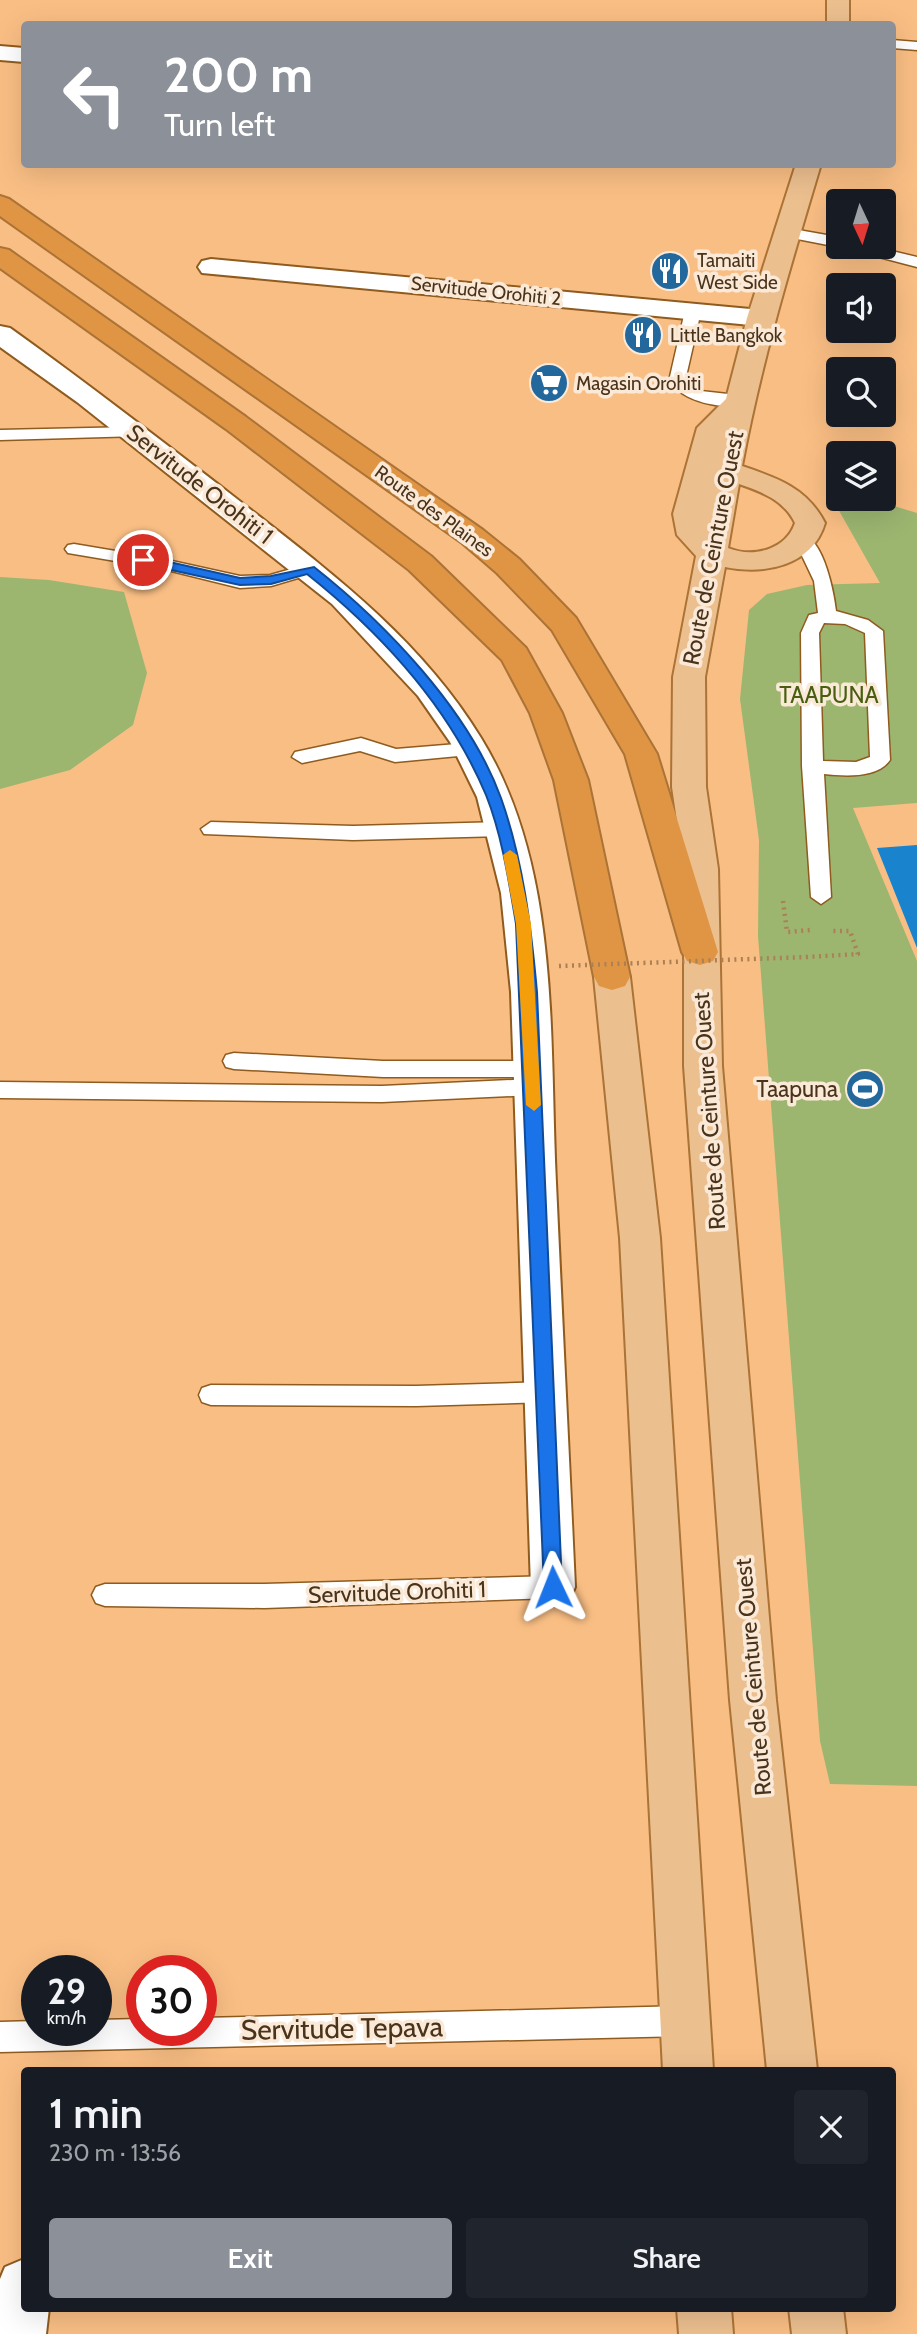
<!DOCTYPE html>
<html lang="en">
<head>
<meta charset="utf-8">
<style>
	:root { --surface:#171b24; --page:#20242c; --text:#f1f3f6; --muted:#9ea1a6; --accent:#8c9099 }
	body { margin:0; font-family:Cabin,sans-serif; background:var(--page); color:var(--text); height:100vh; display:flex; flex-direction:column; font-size:26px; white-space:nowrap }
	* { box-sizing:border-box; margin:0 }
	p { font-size:23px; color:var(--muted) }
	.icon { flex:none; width:38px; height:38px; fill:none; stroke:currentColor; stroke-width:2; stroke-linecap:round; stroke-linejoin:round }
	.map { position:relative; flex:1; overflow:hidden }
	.panel { position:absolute; left:21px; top:2067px; width:875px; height:245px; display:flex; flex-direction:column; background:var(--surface); border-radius:7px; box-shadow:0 7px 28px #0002 }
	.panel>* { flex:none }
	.top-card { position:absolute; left:21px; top:21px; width:875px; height:147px; border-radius:7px; box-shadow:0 7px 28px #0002; background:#8c9099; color:#fff; overflow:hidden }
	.needle { width:46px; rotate:176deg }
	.fabs { position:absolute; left:826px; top:189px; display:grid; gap:14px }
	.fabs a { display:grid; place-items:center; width:70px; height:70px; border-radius:7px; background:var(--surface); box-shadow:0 7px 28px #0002; font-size:35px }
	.speed { position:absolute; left:21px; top:1955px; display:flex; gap:14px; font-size:35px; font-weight:700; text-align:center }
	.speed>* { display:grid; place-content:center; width:91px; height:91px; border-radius:50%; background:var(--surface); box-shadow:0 7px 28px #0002; line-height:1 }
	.speed small { font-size:18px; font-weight:400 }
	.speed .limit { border:10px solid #d22; background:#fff; color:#111 }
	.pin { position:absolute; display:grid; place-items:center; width:60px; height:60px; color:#fff; margin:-30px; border:4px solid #fff; border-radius:50%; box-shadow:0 2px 7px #0007 }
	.me { position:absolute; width:77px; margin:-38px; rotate:358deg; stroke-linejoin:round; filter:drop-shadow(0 0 5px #0008) }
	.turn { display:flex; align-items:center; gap:24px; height:147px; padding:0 28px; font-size:32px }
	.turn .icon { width:91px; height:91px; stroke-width:2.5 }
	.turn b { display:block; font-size:49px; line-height:60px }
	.round { display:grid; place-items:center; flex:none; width:74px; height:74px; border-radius:7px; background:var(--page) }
	.overview { display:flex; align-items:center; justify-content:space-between; height:119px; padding:0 28px }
	h1 { font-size:42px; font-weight:600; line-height:52px }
	.primary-button { display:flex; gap:14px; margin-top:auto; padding:14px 28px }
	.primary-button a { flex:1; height:80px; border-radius:7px; background:var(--accent); color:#fff; font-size:28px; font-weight:600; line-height:80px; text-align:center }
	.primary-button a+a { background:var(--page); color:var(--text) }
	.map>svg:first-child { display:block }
	.green { fill:#9cb670 }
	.water { fill:#1984cd }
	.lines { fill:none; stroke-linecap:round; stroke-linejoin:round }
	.lane-casing { stroke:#8f5b1e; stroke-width:3 }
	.street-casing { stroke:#8f5b1e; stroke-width:4 }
	.primary-casing { stroke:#ab7336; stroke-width:4 }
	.highway-casing { stroke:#ab7336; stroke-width:4 }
	.path { stroke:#ab8055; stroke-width:4.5; stroke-dasharray:2 4.5; stroke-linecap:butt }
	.lane { fill:#fff; fill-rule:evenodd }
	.street { fill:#fff; fill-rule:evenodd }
	.primary { fill:#ecbf8f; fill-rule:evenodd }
	.highway { fill:#df9544; fill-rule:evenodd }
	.path-bridge { stroke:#ab8055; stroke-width:4.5; stroke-dasharray:2 4.5; stroke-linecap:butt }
	.route { fill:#1a73e8; stroke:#114b97; stroke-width:2 }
	.slow { fill:#f59e0b }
	.labels { text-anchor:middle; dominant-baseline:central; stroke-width:7; stroke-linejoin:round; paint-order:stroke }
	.far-poi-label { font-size:19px; fill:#4a331b; stroke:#fbe9d8; text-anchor:start }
	.far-street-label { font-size:19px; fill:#4a331b; stroke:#fbe9d8 }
	.street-label { font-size:23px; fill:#4a331b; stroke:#fbe9d8 }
	.park-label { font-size:23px; fill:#485f12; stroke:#fbe9d8 }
	.poi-label { font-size:23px; fill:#4a331b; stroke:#fbe9d8; text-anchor:end }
	.near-street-label { font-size:28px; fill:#4a331b; stroke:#fbe9d8 }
</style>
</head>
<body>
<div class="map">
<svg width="917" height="2334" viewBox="0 0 917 2334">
	<rect width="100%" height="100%" fill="#f9be84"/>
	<g class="green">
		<polygon points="832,487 838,488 838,499 871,499 917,513 917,803 853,808 917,961 917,1786 830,1784 820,1741 758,936 759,840 740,699 749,610 767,594 807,585 880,583 829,493"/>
		<polygon points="0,577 49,580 124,592 147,673 133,725 70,770 0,789"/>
	</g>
	<polygon class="water" points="917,845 917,948 877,848"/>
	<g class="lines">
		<defs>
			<g id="lane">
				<polygon points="892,40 917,42 917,50 892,48"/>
				<polygon points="787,228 838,237 838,247 782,236 779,233"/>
				<polygon points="849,247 875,247 917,257 917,267 852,250"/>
				<path d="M693 306 701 311 685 381 701 391 746 396V404C721 410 684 402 669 381L685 311Z"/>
				<polygon points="134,427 142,432 140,436 0,440 0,430"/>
				<path d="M804 536C824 541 834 593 836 611L868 620 883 631 890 760C877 779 843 776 824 774L831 897 821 904 811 897 802 766 801 633 809 615 818 613 814 581 795 541ZM824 623 845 624 865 633 870 757 856 762 823 761 819 633Z"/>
				<polygon points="74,544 163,559 240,576 270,575 309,564 318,569 315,573 271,586 240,588 163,569 68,553 65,549 68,545"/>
				<polygon points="361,738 396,749 469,743 479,749 469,755 395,762 360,751 302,763 292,757 295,752"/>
				<polygon points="211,822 353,826 503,822 513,829 503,836 353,840 204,834 201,829"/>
				<polygon points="234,1053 383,1061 532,1061 540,1063 543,1069 540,1075 532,1077 383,1077 234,1069 226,1067 223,1061 226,1055"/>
				<polygon points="533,1079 541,1081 544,1087 541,1093 533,1095 382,1102 0,1098 0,1082 382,1086"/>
				<polygon points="547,1382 556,1385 559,1392 556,1399 547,1402 416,1406 211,1405 202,1402 199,1395 202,1388 211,1385 416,1386"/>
				<polygon points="553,1576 562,1579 566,1587 562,1595 553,1598 264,1608 105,1606 96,1603 92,1595 96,1587 105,1584 264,1584"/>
				<polygon points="685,2006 695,2011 700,2021 695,2031 685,2036 0,2052 0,2022 37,2021 37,2030 96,2030 96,2020 142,2019 142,2030 201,2030 201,2018"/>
			</g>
			<g id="street">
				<polygon points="0,46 24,48 24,62 0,60"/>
				<polygon points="211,259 761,310 771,312 775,318 771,324 761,326 202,273 198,267 202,261"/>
				<path d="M0 326 10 328C87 383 162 441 237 499 328 570 420 638 481 738 561 868 549 1037 556 1183 562 1318 569 1452 575 1587L569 1601 553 1606 537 1601 531 1587 511 992 501 893 477 797 450 742 418 696 332 604 77 402 0 347Z"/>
				<polygon points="24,2259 24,2308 49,2308 46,2334 0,2334 0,2279 5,2267"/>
			</g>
			<g id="primary">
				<rect x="827" y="0" width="22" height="24"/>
				<path d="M796 164H821C791 264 761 363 742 466 778 478 807 488 825 523 812 566 765 575 725 567L705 677 706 787 718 869 722 1066 776 1700 817 2070H767L730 1700 684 1066V869L672 787 673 677 696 556 677 535 673 514 697 428 726 399 747 318ZM739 484C762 492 784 500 795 523 786 550 753 558 728 548Z"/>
				<polygon points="612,964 625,968 630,977 660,1238 713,2070 663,2070 620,1238 594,977 599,968"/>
				<polygon points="677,2308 731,2308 733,2334 679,2334"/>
				<polygon points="789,2308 843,2308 846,2334 792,2334"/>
			</g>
			<g id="highway">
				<polygon points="0,196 9,199 483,530 519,559 576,618 657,754 718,952 713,961 700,965 687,961 682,952 625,754 552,630 497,573 461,542 0,216"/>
				<polygon points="0,248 9,250 246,417 431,556 526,648 562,713 588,780 630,977 625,986 612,990 599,986 594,977 554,780 530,713 502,660 409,570 226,429 0,268"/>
			</g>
		</defs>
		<use href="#lane" class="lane-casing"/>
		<use href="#street" class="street-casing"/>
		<use href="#primary" class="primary-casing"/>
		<use href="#highway" class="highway-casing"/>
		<g class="path">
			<polyline points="783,901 787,932 810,930"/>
			<polyline points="806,957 858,954 850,931 832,931"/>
		</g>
		<use href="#lane" class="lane"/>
		<use href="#street" class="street"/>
		<use href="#primary" class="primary"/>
		<use href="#highway" class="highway"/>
		<polyline class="path-bridge" points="559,966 806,957"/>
	</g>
	<path class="route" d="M143 556 240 578 271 576 314 567C385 623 469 710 501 798 523 860 531 926 537 992L562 1587 559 1593H546L544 1587 516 924C509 882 502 835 486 795 449 707 381 633 307 574L271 584 240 585 139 563 137 560Z"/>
	<polygon class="slow" points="510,850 517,855 531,924 541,1105 534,1111 526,1105 516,924 503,855"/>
	<defs>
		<symbol id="restaurant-disc" viewBox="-11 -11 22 22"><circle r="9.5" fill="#23689d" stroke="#fbe9d8"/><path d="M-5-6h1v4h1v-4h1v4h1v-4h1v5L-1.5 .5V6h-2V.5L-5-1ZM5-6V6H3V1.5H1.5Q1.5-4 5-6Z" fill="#fff"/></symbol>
		<symbol id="supermarket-disc" viewBox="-11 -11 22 22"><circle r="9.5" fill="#23689d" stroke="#fbe9d8"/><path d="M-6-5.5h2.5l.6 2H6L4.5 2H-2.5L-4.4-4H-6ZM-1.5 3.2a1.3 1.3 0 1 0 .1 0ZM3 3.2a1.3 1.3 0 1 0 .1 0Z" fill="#fff"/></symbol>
		<symbol id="stadium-disc" viewBox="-11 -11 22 22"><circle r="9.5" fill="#23689d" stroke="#fbe9d8"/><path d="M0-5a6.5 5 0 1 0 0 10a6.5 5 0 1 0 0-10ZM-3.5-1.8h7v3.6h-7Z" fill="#fff"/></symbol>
	</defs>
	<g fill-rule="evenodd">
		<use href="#restaurant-disc" x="648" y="249" width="44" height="44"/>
		<use href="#restaurant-disc" x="621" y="313" width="44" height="44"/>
		<use href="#supermarket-disc" x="527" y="361" width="44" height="44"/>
		<use href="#stadium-disc" x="843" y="1067" width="44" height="44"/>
	</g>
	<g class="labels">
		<g class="far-poi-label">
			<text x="697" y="260">Tamaiti<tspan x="697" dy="22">West Side</tspan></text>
			<text x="670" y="335">Little Bangkok</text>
			<text x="576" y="383">Magasin Orohiti</text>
		</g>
		<g class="far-street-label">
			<text transform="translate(486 291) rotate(6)">Servitude Orohiti 2</text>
			<text transform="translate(434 511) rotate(36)">Route des Plaines</text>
		</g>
		<g class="street-label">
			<text transform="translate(200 484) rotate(38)">Servitude Orohiti 1</text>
			<text transform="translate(713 548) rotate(-79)">Route de Ceinture Ouest</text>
			<text transform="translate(709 1111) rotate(-94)">Route de Ceinture Ouest</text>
			<text transform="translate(397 1592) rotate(-2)">Servitude Orohiti 1</text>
			<text transform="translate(753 1677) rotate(-95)">Route de Ceinture Ouest</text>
		</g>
		<g class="park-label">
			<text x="829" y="695">TAAPUNA</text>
		</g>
		<g class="poi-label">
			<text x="838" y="1089">Taapuna</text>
		</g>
		<g class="near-street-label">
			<text transform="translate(342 2028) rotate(-1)">Servitude Tepava</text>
		</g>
	</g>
</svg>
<div class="fabs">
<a><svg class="needle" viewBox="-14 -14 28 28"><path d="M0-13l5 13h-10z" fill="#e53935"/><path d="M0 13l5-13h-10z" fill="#9ea1a6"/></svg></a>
<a><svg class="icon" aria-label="sound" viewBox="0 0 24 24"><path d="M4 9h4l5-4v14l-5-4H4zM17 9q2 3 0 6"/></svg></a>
<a><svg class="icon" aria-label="search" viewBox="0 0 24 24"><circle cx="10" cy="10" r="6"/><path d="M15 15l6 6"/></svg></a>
<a><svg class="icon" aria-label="layers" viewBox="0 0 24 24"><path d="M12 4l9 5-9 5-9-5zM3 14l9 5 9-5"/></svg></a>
</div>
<div class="speed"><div>29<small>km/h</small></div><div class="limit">30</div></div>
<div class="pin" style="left:143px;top:560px;background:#d93025"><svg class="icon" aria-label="arrive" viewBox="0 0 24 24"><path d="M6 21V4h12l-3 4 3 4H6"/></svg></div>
<svg class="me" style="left:553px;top:1587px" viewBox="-20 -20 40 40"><path d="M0-17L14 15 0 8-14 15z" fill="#1a73e8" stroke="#fff" stroke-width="4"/></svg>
<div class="top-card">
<div class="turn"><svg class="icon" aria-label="left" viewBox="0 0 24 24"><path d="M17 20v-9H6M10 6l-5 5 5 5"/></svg><div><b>200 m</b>Turn left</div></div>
</div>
<section class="panel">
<div class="overview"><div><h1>1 min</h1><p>230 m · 13:56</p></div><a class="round"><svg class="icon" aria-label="close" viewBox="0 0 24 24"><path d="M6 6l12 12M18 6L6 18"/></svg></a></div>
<div class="primary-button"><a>Exit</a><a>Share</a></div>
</section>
</div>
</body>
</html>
